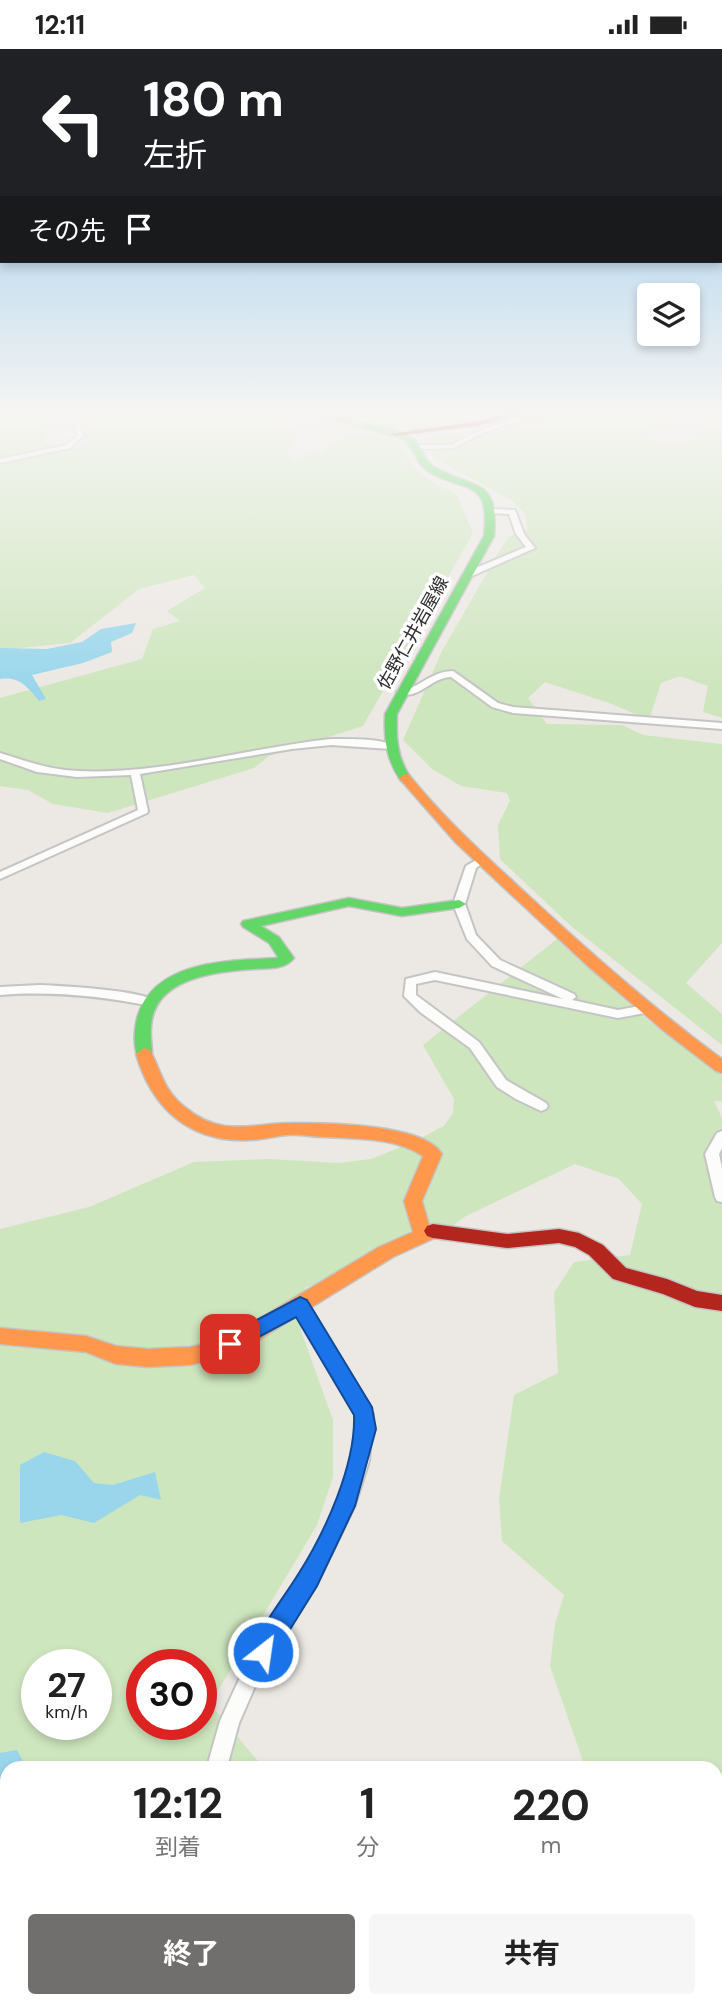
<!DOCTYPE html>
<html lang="ja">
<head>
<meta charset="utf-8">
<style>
	:root { --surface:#fff; --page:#f6f6f6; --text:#222; --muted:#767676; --accent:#706f6e }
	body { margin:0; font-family:"DM Sans","Noto Sans JP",sans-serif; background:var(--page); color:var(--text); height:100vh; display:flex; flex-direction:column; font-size:26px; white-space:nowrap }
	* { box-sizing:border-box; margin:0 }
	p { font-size:23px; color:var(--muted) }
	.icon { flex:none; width:38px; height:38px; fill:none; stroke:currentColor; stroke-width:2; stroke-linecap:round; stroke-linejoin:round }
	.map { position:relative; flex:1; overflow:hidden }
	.details { position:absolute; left:0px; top:1712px; width:723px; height:247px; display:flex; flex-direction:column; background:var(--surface); border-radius:21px 21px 0 0; box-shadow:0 4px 10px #0003 }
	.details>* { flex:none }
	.top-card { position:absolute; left:0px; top:0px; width:723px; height:214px; box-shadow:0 4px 10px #0003; background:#202124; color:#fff; overflow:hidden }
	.fabs { position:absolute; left:637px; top:234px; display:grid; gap:14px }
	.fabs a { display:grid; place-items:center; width:63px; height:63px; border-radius:7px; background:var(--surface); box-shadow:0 4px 10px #0003; font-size:35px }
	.speed { position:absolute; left:21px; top:1600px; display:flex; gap:14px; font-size:35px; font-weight:700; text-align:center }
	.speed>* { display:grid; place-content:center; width:91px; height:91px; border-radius:50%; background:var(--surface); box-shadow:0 4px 10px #0003; line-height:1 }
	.speed small { font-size:18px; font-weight:400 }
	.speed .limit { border:10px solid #d22; background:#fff; color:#111 }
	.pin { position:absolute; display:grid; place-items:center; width:60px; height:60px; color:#fff; margin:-30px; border-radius:14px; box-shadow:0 4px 10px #0006 }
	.me { position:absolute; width:77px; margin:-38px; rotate:30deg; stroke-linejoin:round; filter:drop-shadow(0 0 5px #0008) }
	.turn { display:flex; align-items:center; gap:24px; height:147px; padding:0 28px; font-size:32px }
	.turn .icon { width:91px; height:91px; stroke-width:2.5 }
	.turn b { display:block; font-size:49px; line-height:60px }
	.then { display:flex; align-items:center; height:66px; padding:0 28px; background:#0003; gap:14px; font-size:26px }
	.eta { display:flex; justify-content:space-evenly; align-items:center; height:119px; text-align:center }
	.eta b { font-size:42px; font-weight:700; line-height:49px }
	.primary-button { display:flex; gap:14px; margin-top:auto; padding:14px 28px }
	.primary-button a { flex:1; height:80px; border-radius:7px; background:var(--accent); color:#fff; font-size:28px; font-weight:700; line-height:80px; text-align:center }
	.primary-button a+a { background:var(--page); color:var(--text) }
	.status { display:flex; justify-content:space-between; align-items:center; height:49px; padding:0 35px; background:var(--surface); direction:ltr }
	.status svg { height:19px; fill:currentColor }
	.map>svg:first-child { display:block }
	.green { fill:#cee6be; fill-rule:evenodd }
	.water { fill:#99d6ec }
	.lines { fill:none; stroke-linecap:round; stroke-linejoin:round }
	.street-casing { stroke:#c5c4c5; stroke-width:4 }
	.fast-casing { stroke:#c5c4c5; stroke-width:3 }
	.slow-casing { stroke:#c5c4c5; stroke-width:3 }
	.jam-casing { stroke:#c5c4c5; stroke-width:3 }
	.street { fill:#fcfcfb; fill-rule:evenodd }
	.fast { fill:#63d668; fill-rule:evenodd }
	.slow { fill:#ff974d; fill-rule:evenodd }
	.jam { fill:#b3261e; fill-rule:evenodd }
	.route { fill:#1a73e8; stroke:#114b97; stroke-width:2 }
	.labels { text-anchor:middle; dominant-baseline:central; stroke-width:7; stroke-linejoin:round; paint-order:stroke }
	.far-street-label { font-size:18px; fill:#2e2e2e; stroke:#fff }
</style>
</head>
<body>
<div class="status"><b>12:11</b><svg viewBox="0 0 49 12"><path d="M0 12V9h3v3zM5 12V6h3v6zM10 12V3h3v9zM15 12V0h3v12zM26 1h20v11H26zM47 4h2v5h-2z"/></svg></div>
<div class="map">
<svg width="722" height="1957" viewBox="0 0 722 1957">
	<rect width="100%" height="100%" fill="#ece8e4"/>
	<g class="green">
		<path d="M0 364 53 366 43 395 87 396 85 378 94 364C162 364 232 359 299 376L298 387 286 404 293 410 324 402 333 391 366 384 400 392C408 422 430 433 457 445L473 484 363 677 269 707 254 719 108 764 53 755 28 741 0 737V649L142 610 153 580 180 572 167 562 205 539 194 526 139 540 70 594 0 601Z"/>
		<polygon points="333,364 510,364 396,380"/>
		<path d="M572 364 612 367 683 364 655 379 647 390C691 408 689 385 722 369V669L703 663 708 637 680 627 661 634 649 671 612 655 545 633 528 649 547 675 622 676 643 686 722 695V894L686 934 722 965V996L571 877 500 810 498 776 510 752 507 744 461 737 432 720 403 691 442 602 500 501 509 488 527 480 525 464 511 451 433 408 426 390Z"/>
		<path d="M557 890 645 969 722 1026V1052H714L722 1069V1957H0V1180L89 1158 194 1113 269 1110 339 1114 371 1110 411 1094 444 1077 453 1064 454 1050 423 996ZM575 1115 619 1130 642 1155 630 1206 574 1213 554 1244 558 1324 514 1346 499 1450 502 1492 564 1546 555 1575 550 1617 585 1718H716V1951H7V1718H270L257 1711 210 1655 317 1476 333 1428V1371L301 1282 305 1239 433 1191 466 1167ZM37 1615H96V1675H37ZM142 1615H201V1675H142Z"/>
	</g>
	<g class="water">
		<path d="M136 574 132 584 111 593 112 603 83 614 32 626 46 650 39 652C28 638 19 627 0 630V599L47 600 82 593 101 580Z"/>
		<polygon points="44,1403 75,1412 94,1434 113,1436 155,1423 161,1451 140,1446 94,1474 61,1466 20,1474 20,1416"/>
		<polygon points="17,1701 26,1718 7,1718 7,1790 0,1784 0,1704"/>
	</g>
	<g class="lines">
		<defs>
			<g id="street">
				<polygon points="81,364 87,364 80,378 84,386 70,399 0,414 0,410 66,396 78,386 74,378"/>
				<polygon points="562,364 526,369 478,386 454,399 418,400 415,398 418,396 451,396 474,384 523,366"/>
				<polygon points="492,460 515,461 524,485 535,499 472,527 466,527 466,523 526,498 516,485 509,465 492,464"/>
				<path d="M453 622 498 654 513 658 722 674V680L513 664 492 658 451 628C431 628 417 654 397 643 402 640 408 641 413 638 427 631 437 622 453 622Z"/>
				<path d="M331 690C347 690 381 689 395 697L390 700 331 696 292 700 140 725 148 762 147 764 0 830V823L138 761 131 726 77 728 37 723 0 710V704C26 712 50 721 78 722 162 726 247 699 331 690Z"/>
				<polygon points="483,807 488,810 476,819 465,855 476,886 500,911 574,945 576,948 572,951 618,961 645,956 651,960 645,964 618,969 435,931 416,935 416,946 479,993 506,1031 546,1054 548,1057 546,1060 541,1062 516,1050 497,1038 470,999 420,963 404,947 406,930 435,923 563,950 492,917 467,890 453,855 466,817"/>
				<path d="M40 936C62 937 143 941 157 953L151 957C100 947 52 942 0 946V938Z"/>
				<polygon points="722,1082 722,1099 719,1105 722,1119 722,1153 717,1152 715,1148 705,1105 717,1084"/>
				<polygon points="300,1251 305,1253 373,1365 369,1412 355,1456 331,1506 256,1635 239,1674 227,1718 207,1718 220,1672 243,1622 319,1494 338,1454 352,1412 357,1366 292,1257 295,1253"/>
				<polygon points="0,1923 7,1924 7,1946 0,1945"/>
				<polygon points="173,1951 198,1951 200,1957 176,1957"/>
			</g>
			<g id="fast">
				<path d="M308 364H321C342 369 395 378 410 387 424 396 422 412 436 419 476 441 499 428 494 487L397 665C396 689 397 709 411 729L409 732H401C386 710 384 691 385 665L484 487C490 428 467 445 429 423 415 414 416 401 403 390Z"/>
				<path d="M349 849 402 859 459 851 466 855 459 859 402 867 349 857 261 877 279 888 294 909C284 921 269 919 254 920 216 923 154 928 151 978 150 987 152 996 152 1005L144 1011 138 1009C133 997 134 978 138 966 156 911 228 912 276 909L278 908 269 894 243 878 241 875 243 872Z"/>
			</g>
			<g id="slow">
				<path d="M405 725 409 726C445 771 488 809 530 848 592 905 654 960 722 1010V1024L716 1022 664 982 589 918 456 794 399 729Z"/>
				<path d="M144 999 150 1001C162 1024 163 1041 186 1059 222 1089 253 1074 293 1074 326 1074 425 1075 442 1105L422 1152 429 1176 439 1177 442 1182 439 1187 393 1208 253 1294 215 1310 190 1316 148 1318 116 1315 86 1303 0 1295V1279L86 1287 116 1297 148 1300 190 1298 213 1293 239 1282 379 1198 413 1183 404 1152 423 1107C393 1088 359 1090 325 1088 312 1088 300 1085 287 1086 275 1087 262 1091 250 1091 190 1094 152 1060 136 1005Z"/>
			</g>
			<g id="jam">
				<polygon points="511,364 524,364 481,376 395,387 391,385 481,372"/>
				<polygon points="433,1175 507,1185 559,1180 579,1184 603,1196 626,1219 667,1230 697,1242 722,1246 722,1262 695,1258 663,1245 613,1230 589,1206 575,1198 559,1194 507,1199 433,1189 427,1187 424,1182 427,1177"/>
			</g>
		</defs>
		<use href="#street" class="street-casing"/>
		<use href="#fast" class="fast-casing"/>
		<use href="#slow" class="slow-casing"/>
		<use href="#jam" class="jam-casing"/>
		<use href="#street" class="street"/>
		<use href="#fast" class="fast"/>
		<use href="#slow" class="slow"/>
		<use href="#jam" class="jam"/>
	</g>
	<linearGradient id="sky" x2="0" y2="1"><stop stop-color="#88c2ea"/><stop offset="0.57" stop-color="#f6f5f3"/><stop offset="1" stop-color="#f6f5f3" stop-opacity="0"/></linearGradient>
	<rect width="722" height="638" fill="url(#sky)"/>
	<path class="route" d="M300 1248 307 1251 372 1358 376 1380 355 1457 317 1537 271 1611 263 1615 254 1611 251 1603C262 1575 283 1550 299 1524 325 1483 356 1416 354 1366L296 1268 230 1303 223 1301 220 1295 223 1289Z"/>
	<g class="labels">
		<g class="far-street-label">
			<text transform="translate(413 584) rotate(-61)">佐野仁井岩屋線</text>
		</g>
	</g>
</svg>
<div class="fabs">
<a><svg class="icon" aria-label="layers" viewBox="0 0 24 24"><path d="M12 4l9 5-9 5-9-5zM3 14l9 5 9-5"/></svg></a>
</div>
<div class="speed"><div>27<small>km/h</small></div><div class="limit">30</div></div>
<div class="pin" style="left:230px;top:1295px;background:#d93025"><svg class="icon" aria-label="arrive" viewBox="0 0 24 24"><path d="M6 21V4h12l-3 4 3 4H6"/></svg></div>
<svg class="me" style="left:263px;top:1603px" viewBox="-20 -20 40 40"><circle r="17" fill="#1a73e8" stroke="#fff" stroke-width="3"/><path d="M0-11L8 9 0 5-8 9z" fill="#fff"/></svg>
<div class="top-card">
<div class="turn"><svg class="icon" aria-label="left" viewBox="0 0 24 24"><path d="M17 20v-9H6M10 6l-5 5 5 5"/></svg><div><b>180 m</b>左折</div></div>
<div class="then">その先<svg class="icon" aria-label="arrive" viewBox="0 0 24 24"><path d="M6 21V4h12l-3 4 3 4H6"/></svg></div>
</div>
<section class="details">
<div class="eta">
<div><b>12:12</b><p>到着</p></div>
<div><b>1</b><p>分</p></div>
<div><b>220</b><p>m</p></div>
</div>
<div class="primary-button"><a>終了</a><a>共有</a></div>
</section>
</div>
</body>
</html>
